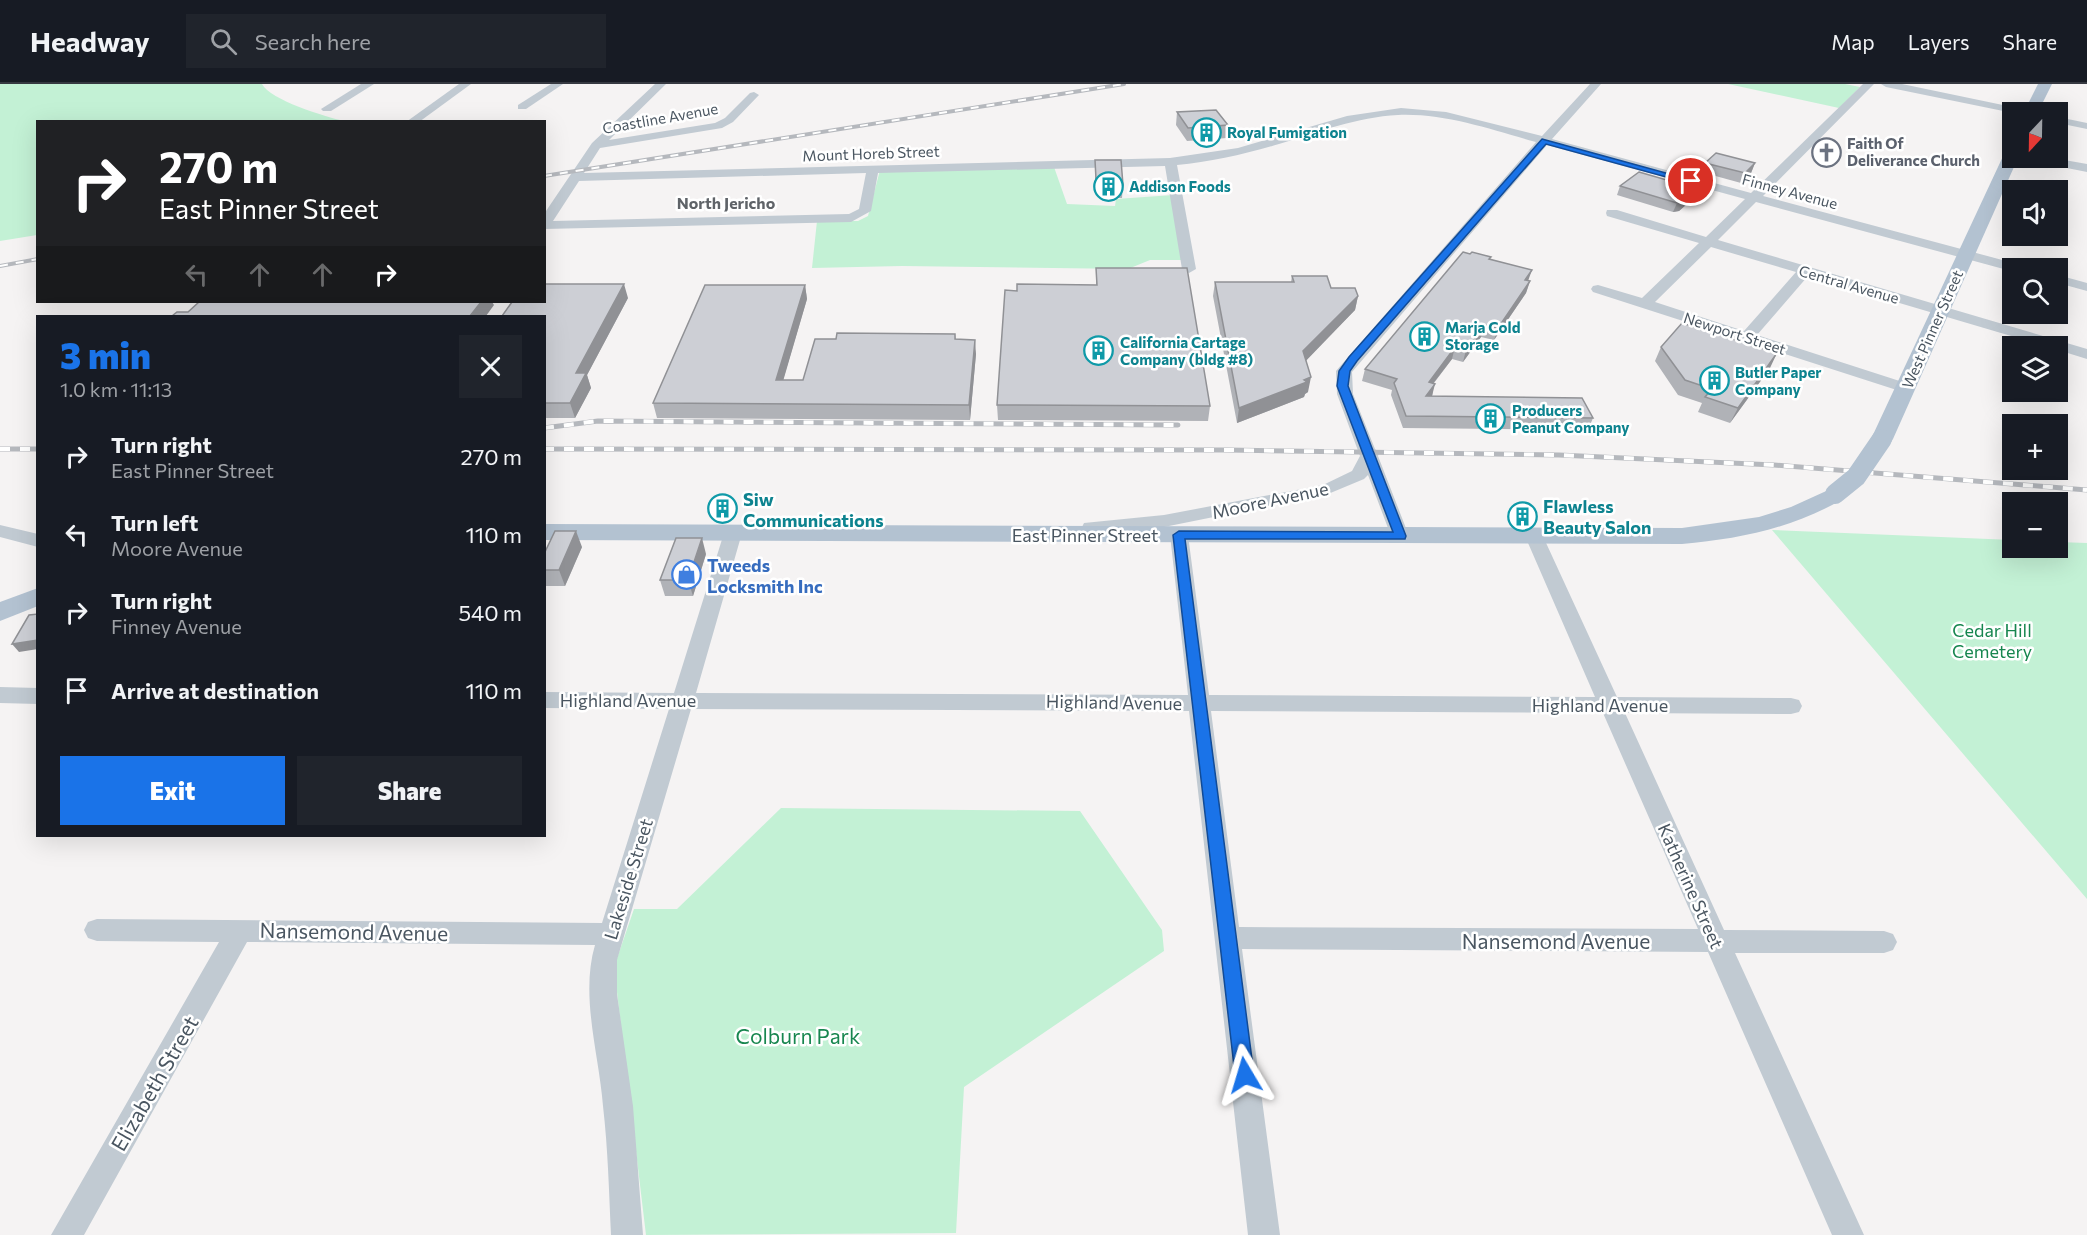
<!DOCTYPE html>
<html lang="en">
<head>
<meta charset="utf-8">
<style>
	:root { --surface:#171b24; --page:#20242c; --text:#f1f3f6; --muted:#9ea1a6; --line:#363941; --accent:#1a73e8 }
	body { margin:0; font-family:Commissioner,sans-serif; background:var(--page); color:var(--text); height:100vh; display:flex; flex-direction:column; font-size:22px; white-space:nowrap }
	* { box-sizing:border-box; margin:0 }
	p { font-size:20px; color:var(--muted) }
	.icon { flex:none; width:33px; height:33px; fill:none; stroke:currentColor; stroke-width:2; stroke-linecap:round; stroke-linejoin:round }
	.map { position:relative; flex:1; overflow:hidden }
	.details { position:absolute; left:36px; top:231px; width:510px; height:522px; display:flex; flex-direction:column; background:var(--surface); border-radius:0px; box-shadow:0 6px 24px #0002 }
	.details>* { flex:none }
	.guide { position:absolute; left:36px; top:36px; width:510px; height:183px; border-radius:0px; box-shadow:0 6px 24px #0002; background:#202124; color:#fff; overflow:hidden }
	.needle { width:39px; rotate:202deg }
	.controls { position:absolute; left:2002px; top:18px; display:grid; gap:12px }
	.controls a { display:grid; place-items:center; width:66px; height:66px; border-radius:0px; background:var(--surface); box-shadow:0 6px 24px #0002; font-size:30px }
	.pin { position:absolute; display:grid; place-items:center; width:51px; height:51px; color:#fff; margin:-26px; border:3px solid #fff; border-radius:50%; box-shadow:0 2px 6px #0007 }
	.me { position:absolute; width:66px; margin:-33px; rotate:353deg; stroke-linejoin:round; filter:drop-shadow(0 0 4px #0008) }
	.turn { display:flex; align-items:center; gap:21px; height:126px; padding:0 24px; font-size:27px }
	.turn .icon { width:78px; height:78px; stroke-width:2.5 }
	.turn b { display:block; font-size:42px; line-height:51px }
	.lanes { display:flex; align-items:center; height:57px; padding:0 24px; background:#0003; justify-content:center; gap:30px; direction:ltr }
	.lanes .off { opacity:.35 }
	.round { display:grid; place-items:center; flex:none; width:63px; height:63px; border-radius:0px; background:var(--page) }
	.head { display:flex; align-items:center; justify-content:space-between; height:102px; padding:0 24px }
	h1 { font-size:36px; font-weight:800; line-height:45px; color:var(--accent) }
	.primary-button { display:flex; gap:12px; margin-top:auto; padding:12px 24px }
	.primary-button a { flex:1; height:69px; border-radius:0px; background:var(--accent); color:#fff; font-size:24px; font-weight:800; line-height:69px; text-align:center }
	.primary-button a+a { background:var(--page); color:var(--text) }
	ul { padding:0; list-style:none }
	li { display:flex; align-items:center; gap:18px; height:78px; padding:0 24px }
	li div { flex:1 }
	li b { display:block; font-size:22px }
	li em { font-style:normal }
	header { display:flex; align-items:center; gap:36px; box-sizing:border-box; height:84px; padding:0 30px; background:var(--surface); border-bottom:2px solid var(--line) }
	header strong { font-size:28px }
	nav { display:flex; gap:33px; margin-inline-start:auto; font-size:21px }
	.search { width:420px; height:54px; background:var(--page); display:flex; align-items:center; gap:15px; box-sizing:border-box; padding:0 21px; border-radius:0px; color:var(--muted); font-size:22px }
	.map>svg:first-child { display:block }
	.green { fill:#c3f1d5 }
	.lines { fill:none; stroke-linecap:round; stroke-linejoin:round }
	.minor { fill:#c1cad2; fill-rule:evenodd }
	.major { fill:#b3c2d1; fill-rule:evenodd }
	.rail-far1-casing { stroke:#b5b8bd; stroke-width:4 }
	.rail-casing { stroke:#b5b8bd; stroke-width:5 }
	.rail-far1 { stroke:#fff; stroke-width:2; stroke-dasharray:8; stroke-linecap:butt }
	.rail { stroke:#fff; stroke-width:4; stroke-dasharray:10; stroke-linecap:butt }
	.major-bridge { stroke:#b3c2d1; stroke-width:20 }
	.wall { fill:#b0b2b7 }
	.shaded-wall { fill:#909195 }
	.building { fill:#cdcfd5; stroke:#909195; stroke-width:1.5 }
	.route { fill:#1a73e8; stroke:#114b97; stroke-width:1.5 }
	.labels { text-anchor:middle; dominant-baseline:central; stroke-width:5; stroke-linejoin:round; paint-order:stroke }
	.far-street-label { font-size:15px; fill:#4a5661; stroke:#fff }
	.far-culture-label { font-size:15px; font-weight:bold; fill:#0d838f; stroke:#fff; text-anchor:start }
	.far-worship-label { font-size:15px; font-weight:bold; fill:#5b616d; stroke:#fff; text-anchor:start }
	.far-neighbourhood-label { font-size:16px; font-weight:bold; fill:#5f6368; stroke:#fff }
	.culture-label { font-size:18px; font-weight:bold; fill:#0d838f; stroke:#fff; text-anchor:start }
	.street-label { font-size:18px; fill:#4a5661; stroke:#fff }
	.shop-label { font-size:18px; font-weight:bold; fill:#366cbe; stroke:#fff; text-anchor:start }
	.park-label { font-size:18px; fill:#17864f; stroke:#fff }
	.near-street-label { font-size:21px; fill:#4a5661; stroke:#fff }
	.near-park-label { font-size:21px; fill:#17864f; stroke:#fff }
</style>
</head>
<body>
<header>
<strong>Headway</strong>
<div class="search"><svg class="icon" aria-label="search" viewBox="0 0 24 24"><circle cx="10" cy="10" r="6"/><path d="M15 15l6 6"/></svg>Search here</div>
<nav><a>Map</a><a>Layers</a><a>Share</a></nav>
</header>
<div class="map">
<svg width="2087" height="1151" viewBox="0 0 2087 1151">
	<rect width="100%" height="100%" fill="#f5f3f3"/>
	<g class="green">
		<path d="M0 0H262C270 16 326 33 344 37L38 38 37 151 0 157Z"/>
		<polygon points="1728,0 1845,0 1860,3 1839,24"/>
		<polygon points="1054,83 1067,120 1115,122 1116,115 1173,111 1183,176 1150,176 1128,185 902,182 812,184 817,137 858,137 868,132 880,86"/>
		<polygon points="1772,446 2013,456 2013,464 2058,464 2058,458 2087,459 2087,815"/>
		<polygon points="781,724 1080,727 1162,846 1164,867 964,1003 956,1149 646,1151 614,883 634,825 677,825"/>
	</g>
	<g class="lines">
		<g class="minor">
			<polygon points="361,0 374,0 331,27 323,27 321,25"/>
			<polygon points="459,0 471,0 419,38 406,38"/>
			<polygon points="551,0 563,0 526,25 518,25 518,21"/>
			<path d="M655 0H666L609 56 715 39 725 34 750 9 754 8 759 11 733 38 722 44 600 64 584 89 1170 74 1238 64 1347 32 1401 24 1446 28 1542 52 1590 0H1601L1552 55 1751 109 1863 0H1874L1763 112 2021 181 2023 184H2013V187H2011L1756 118 1718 156 2087 265V275L2058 266V262H2045L1808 192 1757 251 1912 301 1914 304 1912 307 1906 309 1593 208 1591 205 1593 202 1598 201 1642 214 1699 159 1607 132 1606 129 1607 126H1617L1706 153 1745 115 1547 61 1352 288 1353 310 1375 365 1379 369 1378 372 1409 452 1407 456H1393L1391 452 1368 391 1364 395 1328 410 1164 443 1091 449 1084 447 1082 443 1084 439 1164 431 1323 401 1352 387 1360 372 1337 310 1336 287 1536 58C1492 46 1445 29 1398 31 1357 33 1319 48 1279 60 1246 70 1211 78 1177 81L1196 185 1189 189 1182 185 1165 82 878 89 871 127 851 138 544 145V130L592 59ZM866 89 859 125 849 130 553 137 579 97ZM1711 163 1796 188 1744 247 1655 218Z"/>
			<polygon points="1881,0 1902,0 2022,25 2028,28 2013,29 1886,3"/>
			<polygon points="2058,33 2087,39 2087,45 2058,39"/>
			<polygon points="2031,74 2053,74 2087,80 2087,88 2037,78"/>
			<polygon points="2058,191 2087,199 2087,207 2058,199"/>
			<polygon points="0,441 38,450 38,463 0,453"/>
			<path d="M733 443 740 445 742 449 696 609 1188 611 1170 451 1172 447H1186L1188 451 1209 611 1595 613 1525 452 1527 448H1541L1617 613 1791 614 1799 616 1802 622 1799 628 1791 630 1625 629 1724 846 1884 847 1893 850 1897 858 1893 866 1884 869H1735L1864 1151H1832L1708 868 1242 865 1280 1151H1248L1189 627 691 625 617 876V910L633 1022 643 1151H611C609 1108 608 1065 603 1022 599 970 580 912 595 861L247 858 84 1151H51L219 858 97 857 88 854 84 846 88 838 97 835 602 839 669 625 544 624V608L674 609 724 449 726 445ZM1211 627 1603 629 1698 845 1239 843Z"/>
			<polygon points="0,603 38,604 38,620 0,619"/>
		</g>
		<g class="major">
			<polygon points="2038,0 2052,0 2038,28 2024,28"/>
			<polygon points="2013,63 2013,74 2018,74 1893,355 1890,360 1882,362 1874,360 1871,355 2005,68"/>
			<path d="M1835 403 1843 405 1847 410 1843 415C1793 444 1739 455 1682 460L544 456V440L1682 444 1759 433 1791 423Z"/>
			<polygon points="38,504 38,522 0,537 0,518"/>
		</g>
		<defs>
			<g id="rail-far1">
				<polyline points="544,92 1124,0"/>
				<polyline points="0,182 38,175"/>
			</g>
			<g id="rail">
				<polyline points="544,344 598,337 1178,341"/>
				<polyline points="0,365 38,365"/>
				<polyline points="544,365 1228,366 1559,371 1774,381 2087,406"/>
			</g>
		</defs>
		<use href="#rail-far1" class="rail-far1-casing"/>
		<use href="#rail" class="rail-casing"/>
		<use href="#rail-far1" class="rail-far1"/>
		<use href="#rail" class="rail"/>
		<polyline class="major-bridge" points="1835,410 1856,393 1882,355"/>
	</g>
	<g class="wall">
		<polygon points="1177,28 1228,41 1227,54 1187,57 1176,41"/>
		<polygon points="1095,76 1123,101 1122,114 1100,114 1099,108 1095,108"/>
		<polygon points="1705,79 1755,79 1751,89 1741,99 1701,88"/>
		<polygon points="1620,102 1698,105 1695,113 1679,127 1673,128 1617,111"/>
		<polygon points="1470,170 1491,173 1490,175 1530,197 1526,209 1494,256 1481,253 1463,278 1452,275 1434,299 1432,313 1593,334 1588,346 1403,344 1391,311 1392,306 1362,297 1365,285"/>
		<polygon points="1096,184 1210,322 1208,337 998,336 997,321 1017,207 1096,201"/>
		<polygon points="1292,192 1358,212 1355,226 1306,276 1308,308 1305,310 1304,313 1237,339 1213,212 1215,198 1291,198"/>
		<polygon points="805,201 807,215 783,296 803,296 836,255 955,250 956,255 976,270 970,336 657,334 653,319"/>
		<polygon points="628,214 587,291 591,304 575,334 544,334 544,232"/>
		<polygon points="1661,263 1770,284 1730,339 1698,328 1702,319 1678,311 1655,277"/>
		<polygon points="582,463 565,502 544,502 544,470"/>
		<polygon points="706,470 693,512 665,512 660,496"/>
	</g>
	<g class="shaded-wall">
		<polygon points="1755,79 1751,89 1741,99 1745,89"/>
		<polygon points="1698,105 1695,113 1679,127 1673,128 1677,119"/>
		<polygon points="1532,186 1528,197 1525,196"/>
		<polygon points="1530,197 1526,209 1494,256 1498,244"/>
		<polygon points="624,200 628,214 587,291 591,304 575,334 570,319 576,289"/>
		<polygon points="805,201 807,215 779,311 776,296"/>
		<polygon points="1358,212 1355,226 1301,282 1303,267"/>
		<polygon points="481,218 492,218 494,221 486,232 470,232"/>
		<polygon points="1485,241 1481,253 1463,278 1466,266"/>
		<polygon points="975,256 976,270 970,336 969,321"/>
		<polygon points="1455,263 1452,275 1425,310 1429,298"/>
		<polygon points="1777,269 1770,284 1730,339 1738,324"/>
		<polygon points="1311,293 1308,308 1305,310 1304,313 1237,339 1239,324"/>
		<polygon points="1435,300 1432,312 1426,312"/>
		<polygon points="576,447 582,463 565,502 559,486"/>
		<polygon points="702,454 706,470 693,512 688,496"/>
		<polygon points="38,556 38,565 19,568 12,560"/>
	</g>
	<g class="building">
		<polygon points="1216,26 1228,41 1188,44 1177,28"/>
		<polygon points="1716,69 1755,79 1745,89 1705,79"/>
		<polygon points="1095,76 1121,76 1123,101 1100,101 1100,95 1096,95"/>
		<polygon points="1639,88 1698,105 1683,118 1677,119 1620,102"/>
		<polygon points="1463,168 1470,170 1472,168 1491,173 1489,175 1532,186 1525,196 1530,197 1498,244 1485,241 1466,266 1455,263 1429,298 1435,300 1426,312 1582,314 1593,334 1406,332 1394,299 1397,295 1365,285"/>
		<polygon points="1096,184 1187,184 1210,322 997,321 1005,206 1017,207 1017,200 1097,201"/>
		<polygon points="1292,192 1327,192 1331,204 1355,204 1358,212 1303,267 1311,293 1304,296 1307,298 1239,324 1215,198 1294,198"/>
		<polygon points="544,200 624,200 576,289 586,289 570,319 544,319 544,232 502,232 512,218 544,218"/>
		<polygon points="705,201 805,201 776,296 803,296 815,255 836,255 837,249 955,250 955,255 975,256 969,321 653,319"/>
		<polygon points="199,218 481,218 470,232 172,232 177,228 188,228"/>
		<polygon points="1682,239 1777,269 1738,324 1705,313 1712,305 1685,296 1661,263"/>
		<polygon points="555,447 576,447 559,486 544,486 544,470"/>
		<polygon points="676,454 702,454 688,496 660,496"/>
		<polygon points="38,530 38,556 12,560 29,531"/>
	</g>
	<polygon class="route" points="1542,55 1695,97 1688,99 1546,60 1357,277 1350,287 1348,302 1406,452 1405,455 1185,455 1254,991 1251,997 1245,1000 1238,997 1235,991 1173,451 1179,447 1393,448 1337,302 1339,287 1349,273"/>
	<defs>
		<symbol id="building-ring" viewBox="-11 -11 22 22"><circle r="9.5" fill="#fff" stroke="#0f9aa8" stroke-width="1.5"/><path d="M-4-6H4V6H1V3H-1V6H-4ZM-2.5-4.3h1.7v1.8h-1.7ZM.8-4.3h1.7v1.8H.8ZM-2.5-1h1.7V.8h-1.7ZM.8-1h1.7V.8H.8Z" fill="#0f9aa8"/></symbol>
		<symbol id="church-ring" viewBox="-11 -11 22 22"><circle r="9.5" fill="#fff" stroke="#6b7280" stroke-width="1.5"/><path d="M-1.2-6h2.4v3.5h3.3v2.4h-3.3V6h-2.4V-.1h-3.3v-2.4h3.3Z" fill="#6b7280"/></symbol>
		<symbol id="shop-ring" viewBox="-11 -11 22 22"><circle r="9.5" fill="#fff" stroke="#3f7fe0" stroke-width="1.5"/><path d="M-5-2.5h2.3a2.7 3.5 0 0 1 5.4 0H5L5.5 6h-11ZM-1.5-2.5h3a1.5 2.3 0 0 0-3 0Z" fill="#3f7fe0"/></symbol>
	</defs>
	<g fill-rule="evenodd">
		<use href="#building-ring" x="1190" y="32" width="33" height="33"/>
		<use href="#church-ring" x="1810" y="52" width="33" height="33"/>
		<use href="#building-ring" x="1092" y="86" width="33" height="33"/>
		<use href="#building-ring" x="1408" y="236" width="33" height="33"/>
		<use href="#building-ring" x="1082" y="250" width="33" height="33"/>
		<use href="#building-ring" x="1698" y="280" width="33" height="33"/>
		<use href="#building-ring" x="1474" y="318" width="33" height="33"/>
		<use href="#building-ring" x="706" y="408" width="33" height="33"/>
		<use href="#building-ring" x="1506" y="416" width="33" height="33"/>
		<use href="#shop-ring" x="670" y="474" width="33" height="33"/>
	</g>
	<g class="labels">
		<g class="far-street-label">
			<text transform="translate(660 34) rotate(-10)">Coastline Avenue</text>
			<text transform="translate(871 69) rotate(-2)">Mount Horeb Street</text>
			<text transform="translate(1790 107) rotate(15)">Finney Avenue</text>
			<text transform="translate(1849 200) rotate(16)">Central Avenue</text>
			<text transform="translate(1932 245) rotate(-66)">West Pinner Street</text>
			<text transform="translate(1735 249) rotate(18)">Newport Street</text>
		</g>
		<g class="far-culture-label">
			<text x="1227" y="48">Royal Fumigation</text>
			<text x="1129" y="102">Addison Foods</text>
			<text x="1445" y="243">Marja Cold<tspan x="1445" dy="17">Storage</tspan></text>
			<text x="1120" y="258">California Cartage<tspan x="1120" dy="17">Company (bldg #8)</tspan></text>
			<text x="1735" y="288">Butler Paper<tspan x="1735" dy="17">Company</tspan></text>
			<text x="1512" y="326">Producers<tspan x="1512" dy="17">Peanut Company</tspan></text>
		</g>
		<g class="far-worship-label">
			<text x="1847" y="59">Faith Of<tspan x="1847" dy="17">Deliverance Church</tspan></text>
		</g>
		<g class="far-neighbourhood-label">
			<text x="726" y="118">North Jericho</text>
		</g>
		<g class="culture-label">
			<text x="743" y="415">Siw<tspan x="743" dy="21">Communications</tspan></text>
			<text x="1543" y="422">Flawless<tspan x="1543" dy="21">Beauty Salon</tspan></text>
		</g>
		<g class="street-label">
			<text transform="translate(1270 416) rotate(-12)">Moore Avenue</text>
			<text x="1085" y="451">East Pinner Street</text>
			<text x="628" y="616">Highland Avenue</text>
			<text transform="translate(1114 618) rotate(1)">Highland Avenue</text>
			<text x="1600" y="621">Highland Avenue</text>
			<text transform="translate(628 795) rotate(-73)">Lakeside Street</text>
			<text transform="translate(1691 802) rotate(66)">Katherine Street</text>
		</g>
		<g class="shop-label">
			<text x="707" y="481">Tweeds<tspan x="707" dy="21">Locksmith Inc</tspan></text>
		</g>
		<g class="park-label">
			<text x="1992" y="546">Cedar Hill<tspan x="1992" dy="21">Cemetery</tspan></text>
		</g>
		<g class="near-street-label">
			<text transform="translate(354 847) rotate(1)">Nansemond Avenue</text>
			<text x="1556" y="856">Nansemond Avenue</text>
			<text transform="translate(154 999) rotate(-60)">Elizabeth Street</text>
		</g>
		<g class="near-park-label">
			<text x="798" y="951">Colburn Park</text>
		</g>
	</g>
</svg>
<div class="controls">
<a><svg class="needle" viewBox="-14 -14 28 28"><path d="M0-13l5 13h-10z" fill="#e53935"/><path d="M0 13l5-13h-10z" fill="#9ea1a6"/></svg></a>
<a><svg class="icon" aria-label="sound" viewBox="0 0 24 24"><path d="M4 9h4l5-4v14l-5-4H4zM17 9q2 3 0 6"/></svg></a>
<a><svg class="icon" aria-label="search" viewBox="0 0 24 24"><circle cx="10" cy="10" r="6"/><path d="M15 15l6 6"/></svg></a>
<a><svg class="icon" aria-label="layers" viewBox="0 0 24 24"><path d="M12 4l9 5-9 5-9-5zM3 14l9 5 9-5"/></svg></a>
<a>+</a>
<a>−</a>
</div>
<div class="pin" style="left:1691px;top:97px;background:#d93025"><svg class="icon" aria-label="arrive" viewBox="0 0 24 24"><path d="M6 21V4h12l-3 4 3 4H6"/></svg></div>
<svg class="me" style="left:1245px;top:991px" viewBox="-20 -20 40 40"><path d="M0-17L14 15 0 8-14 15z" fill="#1a73e8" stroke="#fff" stroke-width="4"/></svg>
<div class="guide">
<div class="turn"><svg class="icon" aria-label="right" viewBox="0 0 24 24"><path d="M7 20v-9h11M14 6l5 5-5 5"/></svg><div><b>270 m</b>East Pinner Street</div></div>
<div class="lanes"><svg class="icon off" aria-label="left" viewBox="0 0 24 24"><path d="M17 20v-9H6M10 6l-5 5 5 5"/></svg><svg class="icon off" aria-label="ahead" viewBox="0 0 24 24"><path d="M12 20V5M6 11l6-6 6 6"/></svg><svg class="icon off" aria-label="ahead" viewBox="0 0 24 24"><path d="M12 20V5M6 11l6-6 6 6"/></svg><svg class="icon" aria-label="right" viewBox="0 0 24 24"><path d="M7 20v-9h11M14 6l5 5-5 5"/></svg></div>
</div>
<section class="details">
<div class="head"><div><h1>3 min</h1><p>1.0 km · 11:13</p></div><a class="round"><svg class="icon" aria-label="close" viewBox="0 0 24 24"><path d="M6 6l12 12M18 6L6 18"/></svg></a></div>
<ul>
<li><svg class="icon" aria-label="right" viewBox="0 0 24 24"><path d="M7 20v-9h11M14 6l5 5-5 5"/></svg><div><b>Turn right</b><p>East Pinner Street</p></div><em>270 m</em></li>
<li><svg class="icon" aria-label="left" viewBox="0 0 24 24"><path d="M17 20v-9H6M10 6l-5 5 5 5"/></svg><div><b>Turn left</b><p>Moore Avenue</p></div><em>110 m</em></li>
<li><svg class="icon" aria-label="right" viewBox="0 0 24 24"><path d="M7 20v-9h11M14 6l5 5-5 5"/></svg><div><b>Turn right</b><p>Finney Avenue</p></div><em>540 m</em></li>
<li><svg class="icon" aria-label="arrive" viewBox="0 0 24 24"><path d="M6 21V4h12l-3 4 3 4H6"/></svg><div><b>Arrive at destination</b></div><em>110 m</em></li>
</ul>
<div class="primary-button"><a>Exit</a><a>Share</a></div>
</section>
</div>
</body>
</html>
